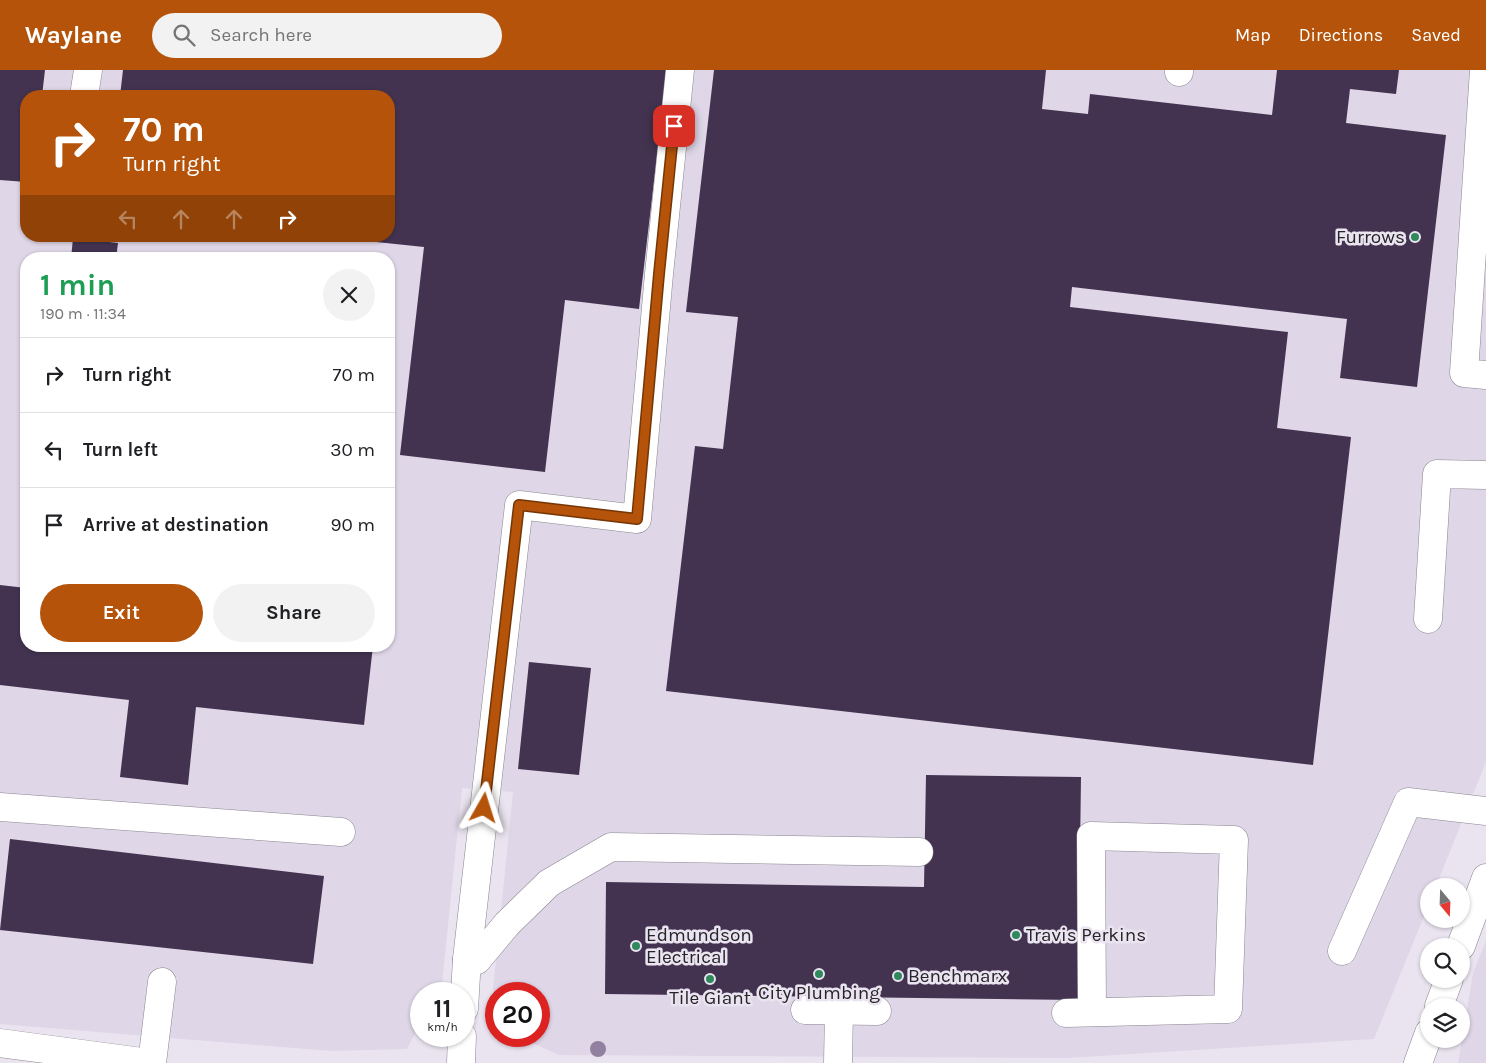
<!DOCTYPE html>
<html lang="en">
<head>
<meta charset="utf-8">
<style>
	:root { --surface:#fff; --page:#f2f2f2; --text:#202124; --muted:#757577; --line:#e0e0e0; --accent:#b45309 }
	body { margin:0; font-family:Karla,sans-serif; background:var(--page); color:var(--text); height:100vh; display:flex; flex-direction:column; font-size:19px; white-space:nowrap }
	* { box-sizing:border-box; margin:0 }
	p { font-size:16px; color:var(--muted) }
	.icon { flex:none; width:28px; height:28px; fill:none; stroke:currentColor; stroke-width:2; stroke-linecap:round; stroke-linejoin:round }
	.map { position:relative; flex:1; overflow:hidden }
	.panel { position:absolute; left:20px; top:182px; width:375px; height:400px; display:flex; flex-direction:column; background:var(--surface); border-radius:20px; box-shadow:0 1px 4px #0004 }
	.panel>* { flex:none }
	.top-card { position:absolute; left:20px; top:20px; width:375px; height:152px; border-radius:20px; box-shadow:0 1px 4px #0004; background:#b45309; color:#fff; overflow:hidden }
	.needle { width:32px; rotate:161deg }
	.tools { position:absolute; left:1420px; top:808px; display:grid; gap:10px }
	.tools a { display:grid; place-items:center; width:50px; height:50px; border-radius:50%; background:var(--surface); box-shadow:0 1px 4px #0004; font-size:25px }
	.speed { position:absolute; left:410px; top:912px; display:flex; gap:10px; font-size:25px; font-weight:700; text-align:center }
	.speed>* { display:grid; place-content:center; width:65px; height:65px; border-radius:50%; background:var(--surface); box-shadow:0 1px 4px #0004; line-height:1 }
	.speed small { font-size:12px; font-weight:400 }
	.speed .limit { border:8px solid #d22; background:#fff; color:#111 }
	.pin { position:absolute; display:grid; place-items:center; width:42px; height:42px; color:#fff; margin:-21px; border-radius:10px; box-shadow:0 2px 8px #0006 }
	.me { position:absolute; width:55px; margin:-28px; rotate:6deg; stroke-linejoin:round; filter:drop-shadow(0 0 4px #0008) }
	.turn { display:flex; align-items:center; gap:18px; height:105px; padding:0 20px; font-size:22px }
	.turn .icon { width:65px; height:65px; stroke-width:2.5 }
	.turn b { display:block; font-size:35px; line-height:42px }
	.lanes { display:flex; align-items:center; height:48px; padding:0 20px; background:#0003; justify-content:center; gap:25px; direction:ltr }
	.lanes .off { opacity:.35 }
	.round { display:grid; place-items:center; flex:none; width:52px; height:52px; border-radius:26px; background:var(--page) }
	.overview { display:flex; align-items:center; justify-content:space-between; height:85px; padding:0 20px }
	h1 { font-size:30px; font-weight:700; line-height:38px; color:#1e9e55 }
	.button { display:flex; gap:10px; margin-top:auto; padding:10px 20px }
	.button a { flex:1; height:58px; border-radius:30px; background:var(--accent); color:#fff; font-size:20px; font-weight:700; line-height:58px; text-align:center }
	.button a+a { background:var(--page); color:var(--text) }
	ul { padding:0; list-style:none }
	li { display:flex; align-items:center; gap:15px; height:75px; padding:0 20px; border-top:1px solid var(--line) }
	li div { flex:1 }
	li b { display:block; font-size:19px }
	li em { font-style:normal }
	header { display:flex; align-items:center; gap:30px; box-sizing:border-box; height:70px; padding:0 25px; background:var(--accent); color:#fff }
	header strong { font-size:24px }
	nav { display:flex; gap:28px; margin-inline-start:auto; font-size:18px }
	.search { width:350px; height:45px; background:var(--page); display:flex; align-items:center; gap:12px; box-sizing:border-box; padding:0 18px; border-radius:28px; color:var(--muted); font-size:19px }
	.map>svg:first-child { display:block }
	.built { fill:#dfd6e7; fill-rule:evenodd }
	.building { fill:#433351 }
	.lines { fill:none; stroke-linecap:round; stroke-linejoin:round }
	.minor-casing { stroke:#8a858f; stroke-width:29 }
	.minor { stroke:#fff; stroke-width:28 }
	.tree { fill:#9280a0 }
	.route-casing { stroke:#753606; stroke-width:12 }
	.route { stroke:#b45309; stroke-width:9 }
	.poi-dot { fill:#30885d; stroke:#eae4f0; stroke-width:2 }
	.labels { text-anchor:middle; dominant-baseline:central; stroke-width:5; stroke-linejoin:round; paint-order:stroke }
	.poi-label { font-size:19px; fill:#262428; stroke:#eae4f0; text-anchor:start }
</style>
</head>
<body>
<header>
<strong>Waylane</strong>
<div class="search"><svg class="icon" aria-label="search" viewBox="0 0 24 24"><circle cx="10" cy="10" r="6"/><path d="M15 15l6 6"/></svg>Search here</div>
<nav><a>Map</a><a>Directions</a><a>Saved</a></nav>
</header>
<div class="map">
<svg width="1486" height="993" viewBox="0 0 1486 993">
	<rect width="100%" height="100%" fill="#eae4f0"/>
	<g class="built">
		<path d="M0 0H1486V692L1436 816H1429V834L1374 969 1067 988 559 985 517 966H539V924H496V926L493 919 513 722 462 718 441 924H421V952L407 979 331 981 0 954ZM26 26H389V166H26ZM26 189H389V576H26Z"/>
		<polygon points="1486,871 1486,993 1458,993 1473,903"/>
	</g>
	<g class="building">
		<polygon points="0,0 45,0 42,26 26,26 26,112 0,110"/>
		<polygon points="123,0 667,0 639,239 565,230 545,402 400,385 424,177 338,168 338,166 389,166 389,26 120,26"/>
		<polygon points="714,0 1046,0 1042,39 1088,44 1090,24 1272,45 1277,0 1399,0 1396,24 1350,19 1346,53 1446,65 1417,317 1340,308 1347,249 1072,217 1070,237 1288,262 1277,358 1351,367 1313,695 666,621 695,376 723,379 738,247 686,242"/>
		<polygon points="73,168 118,173 116,189 71,189"/>
		<polygon points="0,515 26,518 26,576 373,576 364,655 196,637 188,715 120,707 129,630 0,615"/>
		<polygon points="529,592 591,598 579,705 518,699"/>
		<polygon points="926,705 1081,707 1078,930 605,924 606,812 924,817"/>
		<polygon points="10,769 324,806 313,894 0,860"/>
	</g>
	<g class="lines">
		<defs>
			<g id="minor">
				<polyline points="1484,0 1464,303 1486,305"/>
				<polyline points="1179,2 1179,0"/>
				<polyline points="84,26 88,0"/>
				<polyline points="1428,549 1437,404 1486,405"/>
				<polyline points="0,737 341,762"/>
				<polyline points="1461,876 1486,808"/>
				<polyline points="1342,881 1408,732 1486,741"/>
				<polyline points="467,889 477,890 507,854 549,813 611,777 919,782"/>
				<polyline points="1439,936 1449,909"/>
				<polyline points="464,939 467,889 519,435 637,449 659,204 680,0"/>
				<polyline points="805,940 877,941"/>
				<polyline points="1066,943 1228,939 1234,770 1091,766 1092,942"/>
				<polyline points="0,973 149,993"/>
				<polyline points="152,993 162,912"/>
				<polyline points="461,993 462,966"/>
				<polyline points="838,993 839,940"/>
				<polyline points="1418,993 1429,963"/>
			</g>
		</defs>
		<use href="#minor" class="minor-casing"/>
		<use href="#minor" class="minor"/>
	</g>
	<circle class="tree" cx="598" cy="979" r="8"/>
	<g class="lines">
		<defs>
			<polyline id="route" points="484,738 519,435 637,449 659,204 674,56"/>
		</defs>
		<use href="#route" class="route-casing"/>
		<use href="#route" class="route"/>
	</g>
	<g class="poi-dot">
		<circle cx="1415" cy="167" r="5"/>
		<circle cx="1016" cy="865" r="5"/>
		<circle cx="636" cy="876" r="5"/>
		<circle cx="819" cy="904" r="5"/>
		<circle cx="898" cy="906" r="5"/>
		<circle cx="710" cy="909" r="5"/>
	</g>
	<g class="labels">
		<g class="poi-label">
			<text x="1405" y="167" text-anchor="end">Furrows</text>
			<text x="646" y="865">Edmundson<tspan x="646" dy="22">Electrical</tspan></text>
			<text x="1026" y="865">Travis Perkins</text>
			<text x="908" y="906">Benchmarx</text>
			<text x="819" y="923" text-anchor="middle">City Plumbing</text>
			<text x="710" y="928" text-anchor="middle">Tile Giant</text>
		</g>
	</g>
</svg>
<div class="tools">
<a><svg class="needle" viewBox="-14 -14 28 28"><path d="M0-13l5 13h-10z" fill="#e53935"/><path d="M0 13l5-13h-10z" fill="#757577"/></svg></a>
<a><svg class="icon" aria-label="search" viewBox="0 0 24 24"><circle cx="10" cy="10" r="6"/><path d="M15 15l6 6"/></svg></a>
<a><svg class="icon" aria-label="layers" viewBox="0 0 24 24"><path d="M12 4l9 5-9 5-9-5zM3 14l9 5 9-5"/></svg></a>
</div>
<div class="speed"><div>11<small>km/h</small></div><div class="limit">20</div></div>
<div class="pin" style="left:674px;top:56px;background:#d93025"><svg class="icon" aria-label="arrive" viewBox="0 0 24 24"><path d="M6 21V4h12l-3 4 3 4H6"/></svg></div>
<svg class="me" style="left:484px;top:738px" viewBox="-20 -20 40 40"><path d="M0-17L14 15 0 8-14 15z" fill="#b45309" stroke="#fff" stroke-width="4"/></svg>
<div class="top-card">
<div class="turn"><svg class="icon" aria-label="right" viewBox="0 0 24 24"><path d="M7 20v-9h11M14 6l5 5-5 5"/></svg><div><b>70 m</b>Turn right</div></div>
<div class="lanes"><svg class="icon off" aria-label="left" viewBox="0 0 24 24"><path d="M17 20v-9H6M10 6l-5 5 5 5"/></svg><svg class="icon off" aria-label="ahead" viewBox="0 0 24 24"><path d="M12 20V5M6 11l6-6 6 6"/></svg><svg class="icon off" aria-label="ahead" viewBox="0 0 24 24"><path d="M12 20V5M6 11l6-6 6 6"/></svg><svg class="icon" aria-label="right" viewBox="0 0 24 24"><path d="M7 20v-9h11M14 6l5 5-5 5"/></svg></div>
</div>
<section class="panel">
<div class="overview"><div><h1>1 min</h1><p>190 m · 11:34</p></div><a class="round"><svg class="icon" aria-label="close" viewBox="0 0 24 24"><path d="M6 6l12 12M18 6L6 18"/></svg></a></div>
<ul>
<li><svg class="icon" aria-label="right" viewBox="0 0 24 24"><path d="M7 20v-9h11M14 6l5 5-5 5"/></svg><div><b>Turn right</b></div><em>70 m</em></li>
<li><svg class="icon" aria-label="left" viewBox="0 0 24 24"><path d="M17 20v-9H6M10 6l-5 5 5 5"/></svg><div><b>Turn left</b></div><em>30 m</em></li>
<li><svg class="icon" aria-label="arrive" viewBox="0 0 24 24"><path d="M6 21V4h12l-3 4 3 4H6"/></svg><div><b>Arrive at destination</b></div><em>90 m</em></li>
</ul>
<div class="button"><a>Exit</a><a>Share</a></div>
</section>
</div>
</body>
</html>
